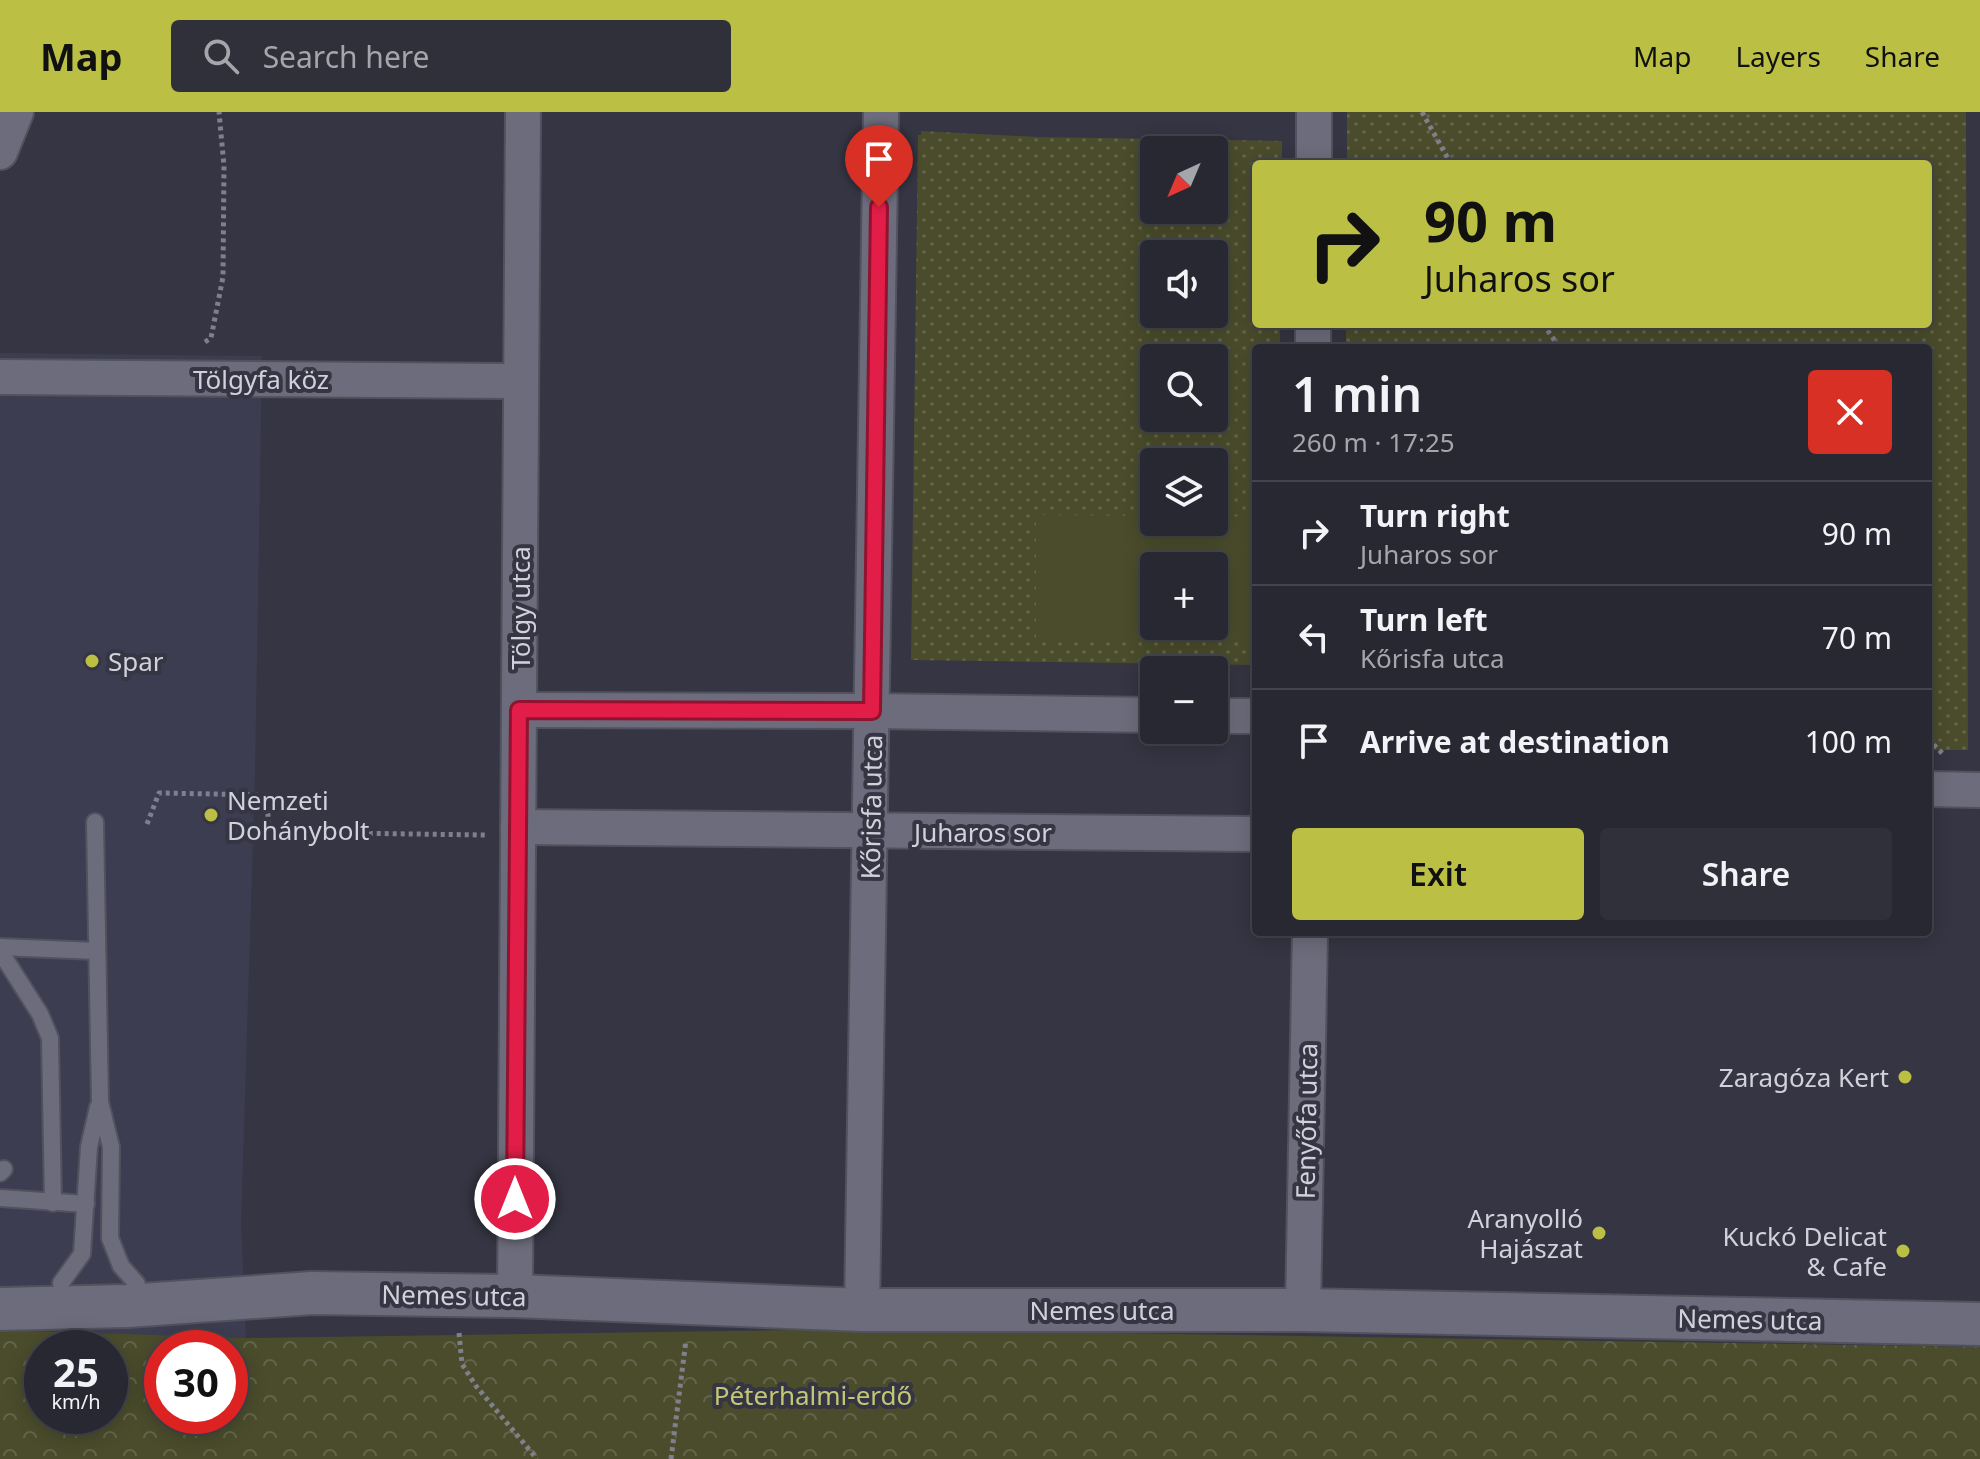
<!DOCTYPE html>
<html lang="en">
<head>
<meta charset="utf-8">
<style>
	:root { --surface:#282832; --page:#30303a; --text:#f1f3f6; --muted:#a5a6ac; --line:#44444d; --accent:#bbc045 }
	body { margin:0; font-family:"Noto Sans",sans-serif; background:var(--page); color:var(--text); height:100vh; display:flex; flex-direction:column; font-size:30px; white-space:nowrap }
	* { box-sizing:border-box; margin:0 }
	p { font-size:26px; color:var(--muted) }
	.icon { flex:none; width:44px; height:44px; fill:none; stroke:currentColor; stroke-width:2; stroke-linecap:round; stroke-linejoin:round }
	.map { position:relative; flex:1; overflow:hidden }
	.panel { position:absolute; left:1252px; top:232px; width:680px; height:592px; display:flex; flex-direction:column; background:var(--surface); border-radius:8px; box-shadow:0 4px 20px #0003,0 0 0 2px var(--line) }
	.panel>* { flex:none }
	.banner { position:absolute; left:1252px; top:48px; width:680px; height:168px; border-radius:8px; box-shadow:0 4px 20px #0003,0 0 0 2px var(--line); background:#bbc045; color:#111; overflow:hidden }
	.needle { width:52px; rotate:224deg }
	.controls { position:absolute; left:1140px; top:24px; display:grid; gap:16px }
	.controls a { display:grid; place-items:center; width:88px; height:88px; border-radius:8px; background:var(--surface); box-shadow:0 4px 20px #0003,0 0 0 2px var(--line); font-size:40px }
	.speed { position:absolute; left:24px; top:1218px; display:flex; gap:16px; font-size:40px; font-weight:700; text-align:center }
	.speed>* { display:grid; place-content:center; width:104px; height:104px; border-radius:50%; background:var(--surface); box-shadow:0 4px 20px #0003,0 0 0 2px var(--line); line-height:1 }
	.speed small { font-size:20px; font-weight:400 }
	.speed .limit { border:12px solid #d22; background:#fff; color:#111 }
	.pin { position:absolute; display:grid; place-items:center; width:68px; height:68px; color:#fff; margin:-82px -34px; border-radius:50% 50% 50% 0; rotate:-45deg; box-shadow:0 0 8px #0007 }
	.pin .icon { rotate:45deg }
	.me { position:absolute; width:88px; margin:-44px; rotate:0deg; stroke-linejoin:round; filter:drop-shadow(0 0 6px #0008) }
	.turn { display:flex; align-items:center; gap:28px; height:168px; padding:0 40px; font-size:36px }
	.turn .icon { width:104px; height:104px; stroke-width:2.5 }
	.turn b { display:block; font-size:56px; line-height:68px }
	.round { display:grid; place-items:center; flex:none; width:84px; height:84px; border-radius:8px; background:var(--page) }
	.headline { display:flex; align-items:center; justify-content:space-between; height:136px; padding:0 40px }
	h1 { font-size:48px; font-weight:600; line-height:60px }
	.primary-button { display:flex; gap:16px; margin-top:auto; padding:16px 40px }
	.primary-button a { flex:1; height:92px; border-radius:8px; background:var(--accent); color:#111; font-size:32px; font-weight:600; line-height:92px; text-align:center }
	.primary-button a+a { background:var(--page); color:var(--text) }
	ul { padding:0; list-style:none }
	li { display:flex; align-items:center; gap:24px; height:104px; padding:0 40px; border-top:2px solid var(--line) }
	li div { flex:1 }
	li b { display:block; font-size:30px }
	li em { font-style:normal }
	header { display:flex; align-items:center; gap:48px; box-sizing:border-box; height:112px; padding:0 40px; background:var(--accent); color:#111 }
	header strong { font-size:38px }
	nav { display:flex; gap:44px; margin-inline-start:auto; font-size:28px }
	.search { width:560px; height:72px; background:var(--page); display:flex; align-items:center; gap:20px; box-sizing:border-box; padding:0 28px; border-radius:8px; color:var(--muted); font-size:30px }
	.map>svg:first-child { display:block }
	.built { fill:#3d3d51 }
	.forest { fill:url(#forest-crowns); fill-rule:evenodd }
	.park { fill:url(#park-dots); fill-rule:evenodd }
	.garden { fill:#4a4c2c; fill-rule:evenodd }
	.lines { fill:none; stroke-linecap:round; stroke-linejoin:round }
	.service-casing { stroke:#52525e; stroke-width:20 }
	.minor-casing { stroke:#52525e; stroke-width:38 }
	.tertiary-casing { stroke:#52525e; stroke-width:46 }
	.path { stroke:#7f808b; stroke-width:5; stroke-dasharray:4 4; stroke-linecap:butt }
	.service { stroke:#6c6c7c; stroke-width:16 }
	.minor { stroke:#6c6c7c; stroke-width:34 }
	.tertiary { stroke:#6c6c7c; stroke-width:42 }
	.route-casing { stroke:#92132f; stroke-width:20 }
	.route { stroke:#e11d48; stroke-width:14 }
	.poi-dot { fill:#bbc045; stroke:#353543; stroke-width:3 }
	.labels { text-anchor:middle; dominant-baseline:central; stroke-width:8; stroke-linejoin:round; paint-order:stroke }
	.street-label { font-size:26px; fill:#d0d1da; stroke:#353543 }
	.poi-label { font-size:26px; fill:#d0d1da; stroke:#353543; text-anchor:end }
	.park-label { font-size:26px; fill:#c2c775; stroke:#353543 }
</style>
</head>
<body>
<header>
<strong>Map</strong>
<div class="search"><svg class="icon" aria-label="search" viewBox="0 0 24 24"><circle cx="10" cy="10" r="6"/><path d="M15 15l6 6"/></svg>Search here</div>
<nav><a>Map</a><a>Layers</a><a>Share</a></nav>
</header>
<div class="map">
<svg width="1980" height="1347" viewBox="0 0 1980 1347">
	<defs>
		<pattern id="forest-crowns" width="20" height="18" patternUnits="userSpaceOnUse" patternTransform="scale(2)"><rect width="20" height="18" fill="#4a4c2c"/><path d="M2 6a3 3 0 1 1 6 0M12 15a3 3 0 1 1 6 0" fill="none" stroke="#63654a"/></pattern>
		<pattern id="park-dots" width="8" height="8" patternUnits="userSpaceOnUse" patternTransform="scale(2)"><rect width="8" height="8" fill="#4a4c2c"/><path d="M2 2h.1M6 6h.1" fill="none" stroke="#63654a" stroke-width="1.8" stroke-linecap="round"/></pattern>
	</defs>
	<rect width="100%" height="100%" fill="#353543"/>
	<polygon class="built" points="0,241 262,244 255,661 241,1113 246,1226 0,1218"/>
	<path class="forest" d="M863 1217 1980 1235V1347H0V1218L246 1226ZM42 1236H110V1304H42ZM162 1236H230V1304H162Z"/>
	<g class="park">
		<polygon points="1347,0 1966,0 1968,638 1928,638 1928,236 1346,236 1346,212 1928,212 1928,52 1347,52"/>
		<path d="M921 19 1038 25 1282 29V52H1256V212H1280V236H1256V553L911 548 918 23H921ZM1154 38H1214V98H1154ZM1154 142H1214V202H1154ZM1154 246H1214V306H1154ZM1154 350H1214V410H1154ZM1154 454H1214V514H1154Z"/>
	</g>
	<path class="garden" d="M1036 403 1154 404V410H1214V404L1256 405V529L1036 527ZM1154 454H1214V514H1154Z"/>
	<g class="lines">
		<defs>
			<g id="service">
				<polyline points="95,710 100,990 111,1035 110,1126 121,1154 137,1172"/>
				<polyline points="0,835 97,839"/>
				<polyline points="0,839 40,902 50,926 53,1091"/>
				<polyline points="0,1061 4,1057"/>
				<polyline points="0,1086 86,1092"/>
				<polyline points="61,1171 82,1142 89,1035 98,995"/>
			</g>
			<g id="minor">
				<polyline points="0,40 16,0"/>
				<polyline points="1314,52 1314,0"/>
				<polyline points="1313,236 1313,212"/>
				<polyline points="0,265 521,269"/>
				<polyline points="519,598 872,599 1154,603"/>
				<polyline points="1214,604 1256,604"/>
				<polyline points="1928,677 1980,678"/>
				<polyline points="518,715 1256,722"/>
				<polyline points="515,1184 523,0"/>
				<polyline points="862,1198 881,0"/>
				<polyline points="1303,1198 1310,820"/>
			</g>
			<polyline id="tertiary" points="0,1197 127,1194 312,1181 515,1184 862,1198 1303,1198 1980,1212"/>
		</defs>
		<use href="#service" class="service-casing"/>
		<use href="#minor" class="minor-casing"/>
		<use href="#tertiary" class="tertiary-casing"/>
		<g class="path">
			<polyline points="1422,0 1451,52"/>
			<polyline points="1543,212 1560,236"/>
			<polyline points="205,230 211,226 223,165 224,54 219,0"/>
			<polyline points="1928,627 1944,643"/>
			<polyline points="147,712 159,681 268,683 268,720 485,723"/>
			<polyline points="459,1221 462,1252 476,1274 537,1347"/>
			<polyline points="671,1347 686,1228"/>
		</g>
		<use href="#service" class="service"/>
		<use href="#minor" class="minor"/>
		<use href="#tertiary" class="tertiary"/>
	</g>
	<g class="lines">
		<defs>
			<polyline id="route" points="515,1087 519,598 872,599 879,95"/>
		</defs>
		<use href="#route" class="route-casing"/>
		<use href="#route" class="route"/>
	</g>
	<g class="poi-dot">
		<circle cx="92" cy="549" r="8"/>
		<circle cx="211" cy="703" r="8"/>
		<circle cx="1905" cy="965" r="8"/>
		<circle cx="1599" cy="1121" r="8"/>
		<circle cx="1903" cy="1139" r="8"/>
	</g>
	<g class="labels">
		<g class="street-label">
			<text x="261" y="267">Tölgyfa köz</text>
			<text transform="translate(520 496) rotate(-90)">Tölgy utca</text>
			<text transform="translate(871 695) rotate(-89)">Kőrisfa utca</text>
			<text x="983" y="720">Juharos sor</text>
			<text transform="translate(1306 1009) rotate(-89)">Fenyőfa utca</text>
			<text transform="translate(454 1183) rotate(1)">Nemes utca</text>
			<text x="1102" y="1198">Nemes utca</text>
			<text transform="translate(1750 1207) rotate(1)">Nemes utca</text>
		</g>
		<g class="poi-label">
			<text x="108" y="549" text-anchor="start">Spar</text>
			<text x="227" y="688" text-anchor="start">Nemzeti<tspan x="227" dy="30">Dohánybolt</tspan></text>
			<text x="1889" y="965">Zaragóza Kert</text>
			<text x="1583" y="1106">Aranyolló<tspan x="1583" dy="30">Hajászat</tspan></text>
			<text x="1887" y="1124">Kuckó Delicat<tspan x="1887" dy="30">&amp; Cafe</tspan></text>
		</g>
		<g class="park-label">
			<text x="813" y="1283">Péterhalmi-erdő</text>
		</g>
	</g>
</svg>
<div class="controls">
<a><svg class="needle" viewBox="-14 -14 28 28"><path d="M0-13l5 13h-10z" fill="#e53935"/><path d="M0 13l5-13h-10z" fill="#a5a6ac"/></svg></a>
<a><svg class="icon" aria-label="sound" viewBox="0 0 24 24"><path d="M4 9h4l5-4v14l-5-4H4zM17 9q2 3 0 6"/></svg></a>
<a><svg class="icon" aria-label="search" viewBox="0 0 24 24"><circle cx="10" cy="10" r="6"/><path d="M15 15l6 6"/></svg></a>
<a><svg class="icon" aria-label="layers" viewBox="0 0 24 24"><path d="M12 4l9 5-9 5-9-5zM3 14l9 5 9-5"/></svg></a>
<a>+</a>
<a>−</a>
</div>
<div class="speed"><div>25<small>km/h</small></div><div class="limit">30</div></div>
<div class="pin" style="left:879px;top:95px;background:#d93025"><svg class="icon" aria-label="arrive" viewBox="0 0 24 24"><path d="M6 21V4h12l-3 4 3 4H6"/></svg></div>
<svg class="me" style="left:515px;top:1087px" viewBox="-20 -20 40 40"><circle r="17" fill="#e11d48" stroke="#fff" stroke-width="3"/><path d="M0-11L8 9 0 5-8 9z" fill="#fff"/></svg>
<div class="banner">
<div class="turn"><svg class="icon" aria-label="right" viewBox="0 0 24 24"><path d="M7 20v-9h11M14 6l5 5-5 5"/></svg><div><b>90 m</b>Juharos sor</div></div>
</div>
<section class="panel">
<div class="headline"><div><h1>1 min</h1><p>260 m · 17:25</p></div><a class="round" style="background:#d93025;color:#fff"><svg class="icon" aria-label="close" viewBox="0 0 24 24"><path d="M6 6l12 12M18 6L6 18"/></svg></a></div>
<ul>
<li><svg class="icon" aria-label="right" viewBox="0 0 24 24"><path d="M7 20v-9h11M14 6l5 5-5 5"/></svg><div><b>Turn right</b><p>Juharos sor</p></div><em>90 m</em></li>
<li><svg class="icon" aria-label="left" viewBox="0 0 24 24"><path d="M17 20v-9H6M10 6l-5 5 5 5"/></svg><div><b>Turn left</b><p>Kőrisfa utca</p></div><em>70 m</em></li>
<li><svg class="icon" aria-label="arrive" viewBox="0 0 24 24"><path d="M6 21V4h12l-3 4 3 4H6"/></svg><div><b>Arrive at destination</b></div><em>100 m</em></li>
</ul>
<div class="primary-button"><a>Exit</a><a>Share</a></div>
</section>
</div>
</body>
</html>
